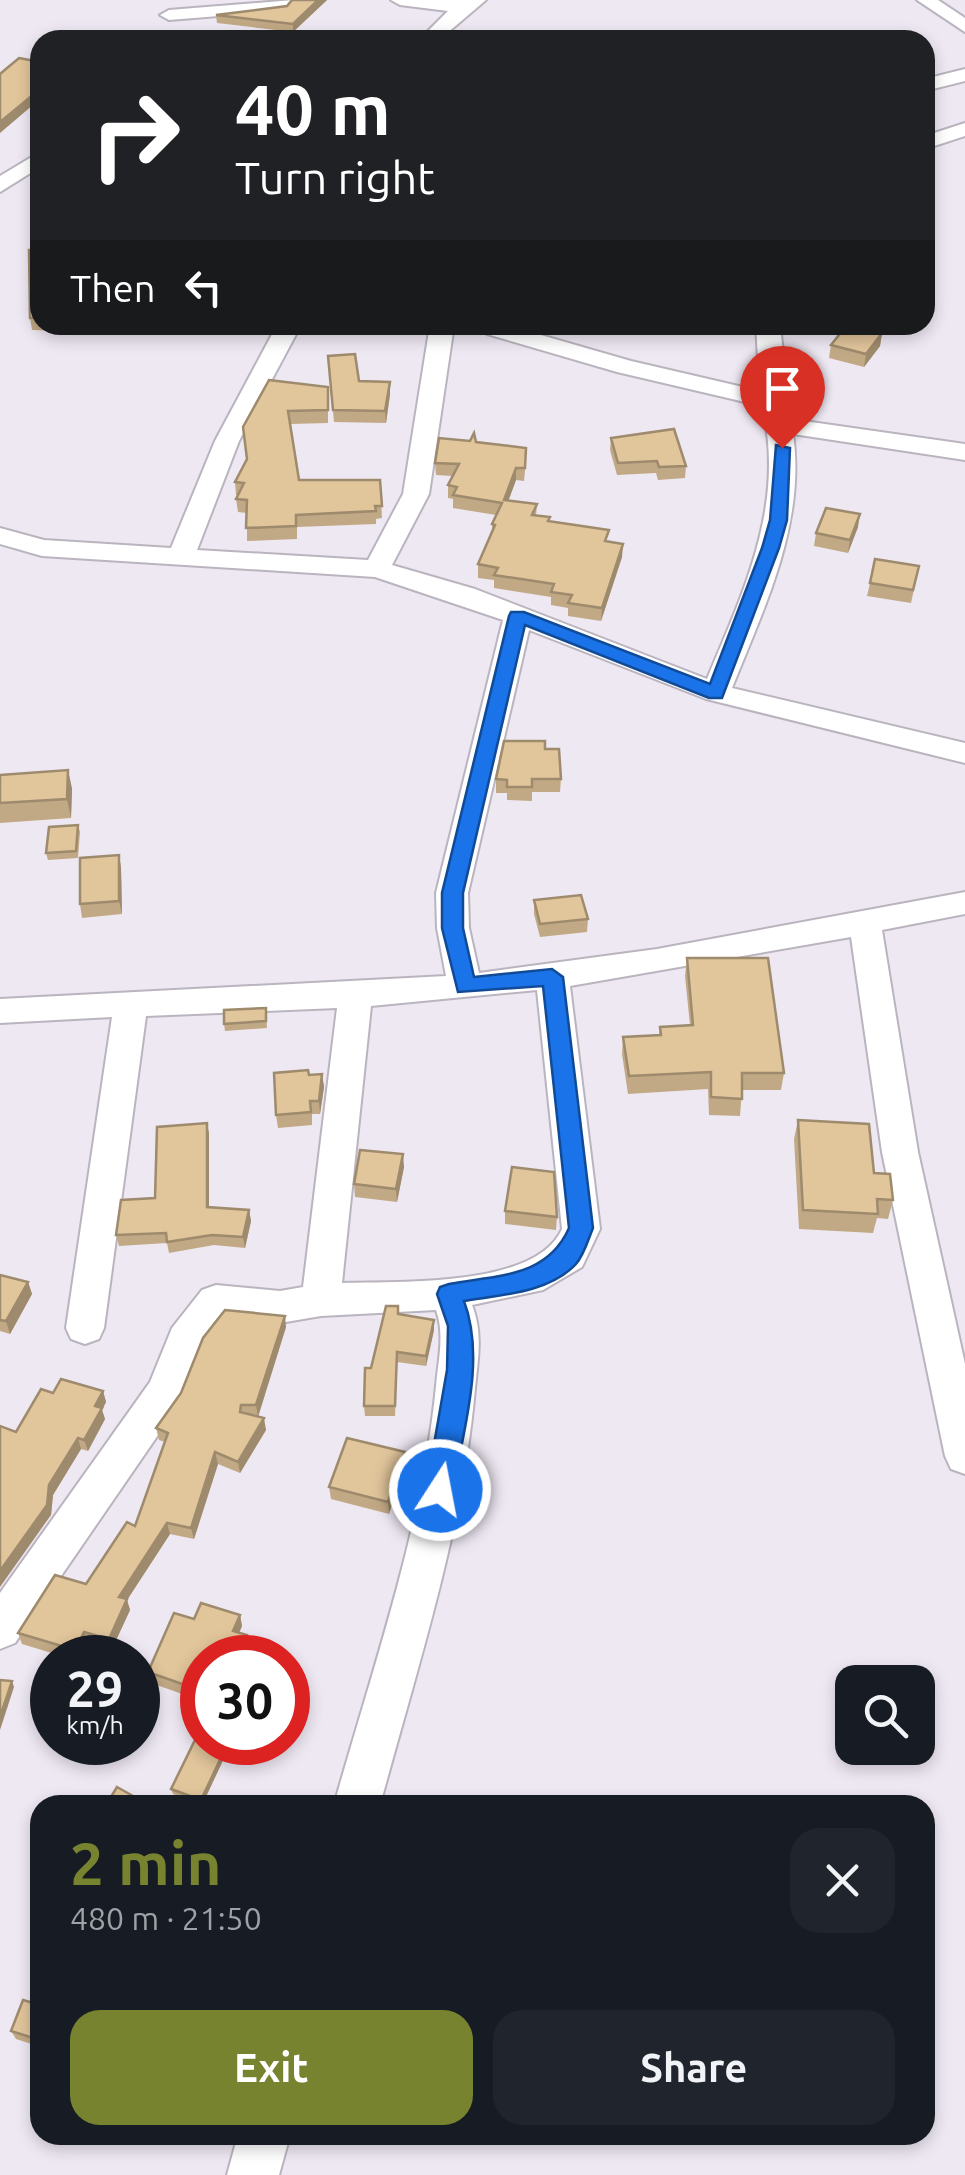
<!DOCTYPE html>
<html lang="en">
<head>
<meta charset="utf-8">
<style>
	:root { --surface:#171b24; --page:#20242c; --text:#f1f3f6; --muted:#9ea1a6; --accent:#78832f }
	body { margin:0; font-family:Ubuntu,sans-serif; background:var(--page); color:var(--text); height:100vh; display:flex; flex-direction:column; font-size:38px; white-space:nowrap }
	* { box-sizing:border-box; margin:0 }
	p { font-size:32px; color:var(--muted) }
	.icon { flex:none; width:55px; height:55px; fill:none; stroke:currentColor; stroke-width:2; stroke-linecap:round; stroke-linejoin:round }
	.map { position:relative; flex:1; overflow:hidden }
	.drawer { position:absolute; left:30px; top:1795px; width:905px; height:350px; display:flex; flex-direction:column; background:var(--surface); border-radius:30px; box-shadow:0 5px 15px #0003 }
	.drawer>* { flex:none }
	.banner { position:absolute; left:30px; top:30px; width:905px; height:305px; border-radius:30px; box-shadow:0 5px 15px #0003; background:#202124; color:#fff; overflow:hidden }
	.controls { position:absolute; left:835px; top:1665px; display:grid; gap:20px }
	.controls a { display:grid; place-items:center; width:100px; height:100px; border-radius:20px; background:var(--surface); box-shadow:0 5px 15px #0003; font-size:50px }
	.speed { position:absolute; left:30px; top:1635px; display:flex; gap:20px; font-size:50px; font-weight:700; text-align:center }
	.speed>* { display:grid; place-content:center; width:130px; height:130px; border-radius:50%; background:var(--surface); box-shadow:0 5px 15px #0003; line-height:1 }
	.speed small { font-size:25px; font-weight:400 }
	.speed .limit { border:15px solid #d22; background:#fff; color:#111 }
	.pin { position:absolute; display:grid; place-items:center; width:85px; height:85px; color:#fff; margin:-102px -42px; border-radius:50% 50% 50% 0; rotate:-45deg; box-shadow:0 0 10px #0007 }
	.pin .icon { rotate:45deg }
	.me { position:absolute; width:110px; margin:-55px; rotate:11deg; stroke-linejoin:round; filter:drop-shadow(0 0 8px #0008) }
	.turn { display:flex; align-items:center; gap:35px; height:210px; padding:0 40px; font-size:45px }
	.turn .icon { width:130px; height:130px; stroke-width:2.5 }
	.turn b { display:block; font-size:70px; line-height:85px }
	.then { display:flex; align-items:center; height:95px; padding:0 40px; background:#0003; gap:20px; font-size:38px }
	.round { display:grid; place-items:center; flex:none; width:105px; height:105px; border-radius:30px; background:var(--page) }
	.overview { display:flex; align-items:center; justify-content:space-between; height:170px; padding:0 40px }
	h1 { font-size:60px; font-weight:700; line-height:75px; color:var(--accent) }
	.primary-button { display:flex; gap:20px; margin-top:auto; padding:20px 40px }
	.primary-button a { flex:1; height:115px; border-radius:30px; background:var(--accent); color:#fff; font-size:40px; font-weight:700; line-height:115px; text-align:center }
	.primary-button a+a { background:var(--page); color:var(--text) }
	.map>svg:first-child { display:block }
	.lines { fill:none; stroke-linecap:round; stroke-linejoin:round }
	.minor-casing { stroke:#bab4bf; stroke-width:4 }
	.minor { fill:#fff; fill-rule:evenodd }
	.wall { fill:#c2a985 }
	.shaded-wall { fill:#9e8a6c }
	.building { fill:#e1c59b; stroke:#9e8a6c; stroke-width:2.5 }
	.route { fill:#1a73e8; stroke:#114b97; stroke-width:2.5 }
</style>
</head>
<body>
<div class="map">
<svg width="965" height="2175" viewBox="0 0 965 2175">
	<rect width="100%" height="100%" fill="#eee8f3"/>
	<g class="lines">
		<defs>
			<g id="minor">
				<polygon points="294,0 287,10 281,11 169,20 160,15 169,10"/>
				<polygon points="391,0 486,0 439,40 419,40 448,11 400,5"/>
				<polygon points="917,0 938,0 965,18 965,32"/>
				<polygon points="965,69 965,81 925,91 925,79"/>
				<polygon points="965,123 965,136 925,149 925,136"/>
				<polygon points="40,152 40,167 0,192 0,176"/>
				<path d="M277 325H301L239 441 197 550 368 560 403 494 430 325H454L429 494 392 565 475 589 707 679C744 591 786 503 762 406L617 372 487 334 483 329 486 325H506L631 361 760 391 756 325H780L790 419 965 444V460L793 434C806 523 764 608 732 688L965 743V763L706 699 529 630 468 893 469 928 479 973 657 949 965 892V914L882 930 918 1152 965 1364V1474L951 1469 945 1456 882 1152 851 937 570 986 600 1229 582 1267 543 1290 472 1305C483 1333 478 1359 475 1388 463 1530 417 1668 380 1805H334C373 1667 422 1529 436 1386 438 1361 445 1335 436 1310L321 1316 280 1323 225 1318 202 1348 180 1403 15 1643 0 1649V1593L150 1382 172 1328 202 1290 216 1285 280 1291 303 1287 337 1008 146 1016 104 1328 99 1339 85 1344 71 1339 66 1328 112 1017 0 1023V999L446 976 437 928 436 893 503 620 375 577 42 556 0 544V528L44 540 171 548 215 441ZM537 990 562 1229C536 1288 399 1281 342 1283L371 1006Z"/>
				<polygon points="238,2135 290,2135 279,2175 227,2175"/>
			</g>
		</defs>
		<use href="#minor" class="minor-casing"/>
		<use href="#minor" class="minor"/>
	</g>
	<g class="wall">
		<polygon points="292,0 327,0 293,32 217,23 216,15 287,6"/>
		<polygon points="40,250 40,325 71,325 71,331 32,330 30,318"/>
		<polygon points="882,333 880,346 864,367 829,358 831,345"/>
		<polygon points="328,356 359,381 390,394 386,423 334,422"/>
		<polygon points="328,387 328,423 290,424 299,480 380,480 382,518 376,519 376,524 297,527 297,539 247,541 247,513 238,512 236,499 238,495 236,495 235,482 247,459 243,427"/>
		<polygon points="611,438 686,466 685,478 658,480 656,473 617,475 610,450"/>
		<polygon points="476,442 526,461 524,481 516,480 508,500 537,504 536,516 549,522 609,542 622,557 601,621 568,616 568,608 551,605 551,597 494,588 494,580 478,578 478,564 492,532 492,524 496,515 453,508 453,499 448,498 448,485 452,476 436,475 435,463"/>
		<polygon points="858,527 848,553 814,546 816,533"/>
		<polygon points="919,566 911,603 867,596 870,583"/>
		<polygon points="545,749 561,779 560,792 532,792 532,801 507,800 507,793 496,793 496,779"/>
		<polygon points="68,770 72,789 71,818 0,823 0,775"/>
		<polygon points="78,825 80,832 78,858 48,860 46,853"/>
		<polygon points="119,855 121,868 122,914 82,918 80,904"/>
		<polygon points="534,900 588,919 587,932 540,937 534,914"/>
		<polygon points="687,958 784,1073 781,1090 742,1090 740,1116 709,1115 708,1089 628,1094 622,1054 623,1037 659,1035 660,1027 690,1025 685,976"/>
		<polygon points="266,1008 267,1028 225,1031 224,1024"/>
		<polygon points="322,1074 324,1087 320,1114 312,1114 312,1125 278,1128 276,1115 309,1075"/>
		<polygon points="798,1120 874,1173 893,1200 888,1219 877,1218 873,1233 799,1229 794,1139"/>
		<polygon points="207,1123 209,1134 209,1207 249,1210 251,1221 245,1248 214,1245 169,1253 167,1243 119,1246 116,1235 155,1198"/>
		<polygon points="404,1167 397,1202 355,1197 354,1184"/>
		<polygon points="505,1211 557,1217 556,1230 505,1224"/>
		<polygon points="0,1275 28,1282 32,1294 10,1334 0,1331"/>
		<polygon points="398,1306 399,1314 434,1320 434,1330 426,1366 397,1362 395,1416 365,1416 364,1406 371,1368"/>
		<polygon points="286,1327 258,1416 266,1430 240,1473 218,1464 194,1539 170,1534 127,1600 130,1610 112,1649 88,1642 80,1658 68,1658 22,1644 18,1633 86,1584 135,1526 165,1442 159,1440 156,1428"/>
		<polygon points="103,1391 106,1402 102,1410 105,1419 88,1451 81,1449 53,1495 51,1515 16,1432 53,1393"/>
		<polygon points="406,1464 405,1467 409,1468 410,1480 402,1504 393,1501 389,1514 331,1499 329,1487"/>
		<polygon points="240,1615 242,1626 239,1633 250,1646 202,1658 202,1701 151,1683 148,1672 194,1619"/>
		<polygon points="226,1754 202,1805 173,1794 171,1789"/>
		<polygon points="40,2005 40,2066 38,2066 33,2058 38,2046 16,2039 11,2031"/>
	</g>
	<g class="shaded-wall">
		<polygon points="318,0 327,0 293,32 293,24"/>
		<polygon points="40,89 40,99 0,133 0,122"/>
		<polygon points="882,333 880,346 864,367 866,354"/>
		<polygon points="390,382 390,394 386,423 385,411"/>
		<polygon points="516,468 516,480 504,513 504,500"/>
		<polygon points="860,514 858,527 848,553 850,540"/>
		<polygon points="623,544 622,557 601,621 602,608"/>
		<polygon points="68,770 72,789 71,818 67,799"/>
		<polygon points="119,855 121,868 122,914 119,901"/>
		<polygon points="322,1074 324,1087 320,1114 319,1101"/>
		<polygon points="207,1123 209,1134 209,1217 207,1207"/>
		<polygon points="403,1154 404,1167 397,1202 396,1189"/>
		<polygon points="249,1210 251,1221 245,1248 243,1237"/>
		<polygon points="28,1282 32,1294 10,1334 6,1321"/>
		<polygon points="285,1316 286,1327 258,1417 256,1405"/>
		<polygon points="434,1320 434,1330 426,1366 426,1356"/>
		<polygon points="103,1391 106,1402 102,1410 105,1419 88,1451 84,1440 95,1406"/>
		<polygon points="264,1418 266,1430 240,1473 238,1462"/>
		<polygon points="78,1438 81,1449 53,1495 51,1515 0,1587 0,1571"/>
		<polygon points="215,1452 218,1464 194,1539 191,1528"/>
		<polygon points="409,1468 410,1480 402,1504 401,1492"/>
		<polygon points="392,1490 393,1501 389,1514 388,1502"/>
		<polygon points="167,1523 170,1534 127,1600 130,1610 112,1649 109,1639 119,1597"/>
		<polygon points="240,1615 242,1626 235,1642 233,1631"/>
		<polygon points="84,1632 88,1642 80,1658 77,1658 75,1650"/>
		<polygon points="247,1635 250,1646 245,1658 238,1658"/>
		<polygon points="12,1681 14,1687 0,1730 0,1717"/>
		<polygon points="225,1749 226,1754 202,1805 201,1800"/>
	</g>
	<g class="building">
		<polygon points="292,0 318,0 293,24 216,15 287,6"/>
		<polygon points="19,58 40,62 40,89 0,122 0,74"/>
		<polygon points="29,250 40,250 40,318 30,318"/>
		<polygon points="847,325 882,333 866,354 831,345"/>
		<polygon points="355,354 359,381 390,382 385,411 333,410 328,356"/>
		<polygon points="269,380 328,387 328,410 288,411 299,480 380,480 382,506 375,506 376,511 296,515 296,526 246,528 247,500 236,499 244,483 235,482 247,459 243,427"/>
		<polygon points="674,429 686,466 659,467 657,461 618,463 611,438"/>
		<polygon points="474,433 476,442 526,448 525,468 516,468 504,500 537,504 532,515 550,517 548,521 609,530 605,541 623,544 602,608 568,603 572,595 551,592 554,584 494,575 498,568 478,564 495,525 492,524 502,503 453,495 457,487 448,485 459,464 435,463 439,438 470,441"/>
		<polygon points="826,508 860,514 850,540 816,533"/>
		<polygon points="875,559 919,566 913,590 870,583"/>
		<polygon points="504,741 545,741 545,749 559,749 561,779 532,779 532,787 507,787 507,780 496,779"/>
		<polygon points="68,770 67,799 0,803 0,775"/>
		<polygon points="78,825 76,851 46,853 49,827"/>
		<polygon points="119,855 119,901 80,904 80,858"/>
		<polygon points="581,895 588,919 540,924 534,900"/>
		<polygon points="687,958 768,958 784,1073 742,1073 742,1099 711,1097 711,1072 629,1076 623,1037 661,1035 660,1027 693,1025"/>
		<polygon points="266,1008 266,1021 224,1024 224,1010"/>
		<polygon points="308,1070 309,1075 322,1074 319,1101 310,1101 311,1112 276,1115 274,1073"/>
		<polygon points="798,1120 869,1124 874,1173 890,1174 893,1200 877,1199 878,1214 803,1210"/>
		<polygon points="207,1123 207,1207 249,1210 243,1237 212,1235 167,1242 166,1233 116,1235 121,1200 155,1198 157,1127"/>
		<polygon points="360,1150 403,1154 396,1189 354,1184"/>
		<polygon points="512,1167 554,1172 557,1217 505,1211"/>
		<polygon points="0,1275 28,1282 6,1321 0,1320"/>
		<polygon points="386,1306 398,1306 398,1314 434,1320 426,1356 397,1352 395,1406 364,1406 365,1368 371,1368"/>
		<polygon points="225,1310 285,1316 256,1405 241,1405 240,1412 264,1418 238,1462 215,1452 191,1528 167,1523 119,1597 127,1599 109,1639 84,1632 75,1650 18,1633 55,1575 86,1584 127,1522 135,1526 168,1433 156,1428 181,1393 203,1338"/>
		<polygon points="61,1379 103,1391 95,1406 102,1408 84,1440 78,1438 49,1485 47,1505 0,1571 0,1426 16,1432 41,1389 53,1393"/>
		<polygon points="347,1438 405,1452 400,1466 409,1468 401,1492 392,1490 388,1502 329,1487"/>
		<polygon points="201,1603 240,1615 233,1631 247,1635 238,1658 202,1658 202,1691 148,1672 174,1613 194,1619"/>
		<polygon points="0,1680 12,1681 0,1717"/>
		<polygon points="196,1738 202,1741 202,1742 208,1742 225,1749 201,1800 171,1789"/>
		<polygon points="117,1787 149,1805 106,1805"/>
		<polygon points="23,2000 40,2005 40,2060 33,2058 40,2040 11,2031"/>
	</g>
	<path class="route" d="M776 445 790 448 787 520 779 548 722 698H709L525 625 463 893V928L474 977 552 969 563 977 593 1228C588 1240 584 1255 576 1264 549 1293 500 1295 464 1301 486 1360 463 1430 453 1490L449 1498 440 1502 430 1498 426 1490 447 1370 448 1326 437 1294 440 1287 449 1284C497 1275 547 1278 569 1228L543 986 458 992 442 928V893L509 616 511 612H524L710 684 762 548 770 520Z"/>
</svg>
<div class="controls">
<a><svg class="icon" aria-label="search" viewBox="0 0 24 24"><circle cx="10" cy="10" r="6"/><path d="M15 15l6 6"/></svg></a>
</div>
<div class="speed"><div>29<small>km/h</small></div><div class="limit">30</div></div>
<div class="pin" style="left:782px;top:448px;background:#d93025"><svg class="icon" aria-label="arrive" viewBox="0 0 24 24"><path d="M6 21V4h12l-3 4 3 4H6"/></svg></div>
<svg class="me" style="left:440px;top:1490px" viewBox="-20 -20 40 40"><circle r="17" fill="#1a73e8" stroke="#fff" stroke-width="3"/><path d="M0-11L8 9 0 5-8 9z" fill="#fff"/></svg>
<div class="banner">
<div class="turn"><svg class="icon" aria-label="right" viewBox="0 0 24 24"><path d="M7 20v-9h11M14 6l5 5-5 5"/></svg><div><b>40 m</b>Turn right</div></div>
<div class="then">Then<svg class="icon" aria-label="left" viewBox="0 0 24 24"><path d="M17 20v-9H6M10 6l-5 5 5 5"/></svg></div>
</div>
<section class="drawer">
<div class="overview"><div><h1>2 min</h1><p>480 m · 21:50</p></div><a class="round"><svg class="icon" aria-label="close" viewBox="0 0 24 24"><path d="M6 6l12 12M18 6L6 18"/></svg></a></div>
<div class="primary-button"><a>Exit</a><a>Share</a></div>
</section>
</div>
</body>
</html>
